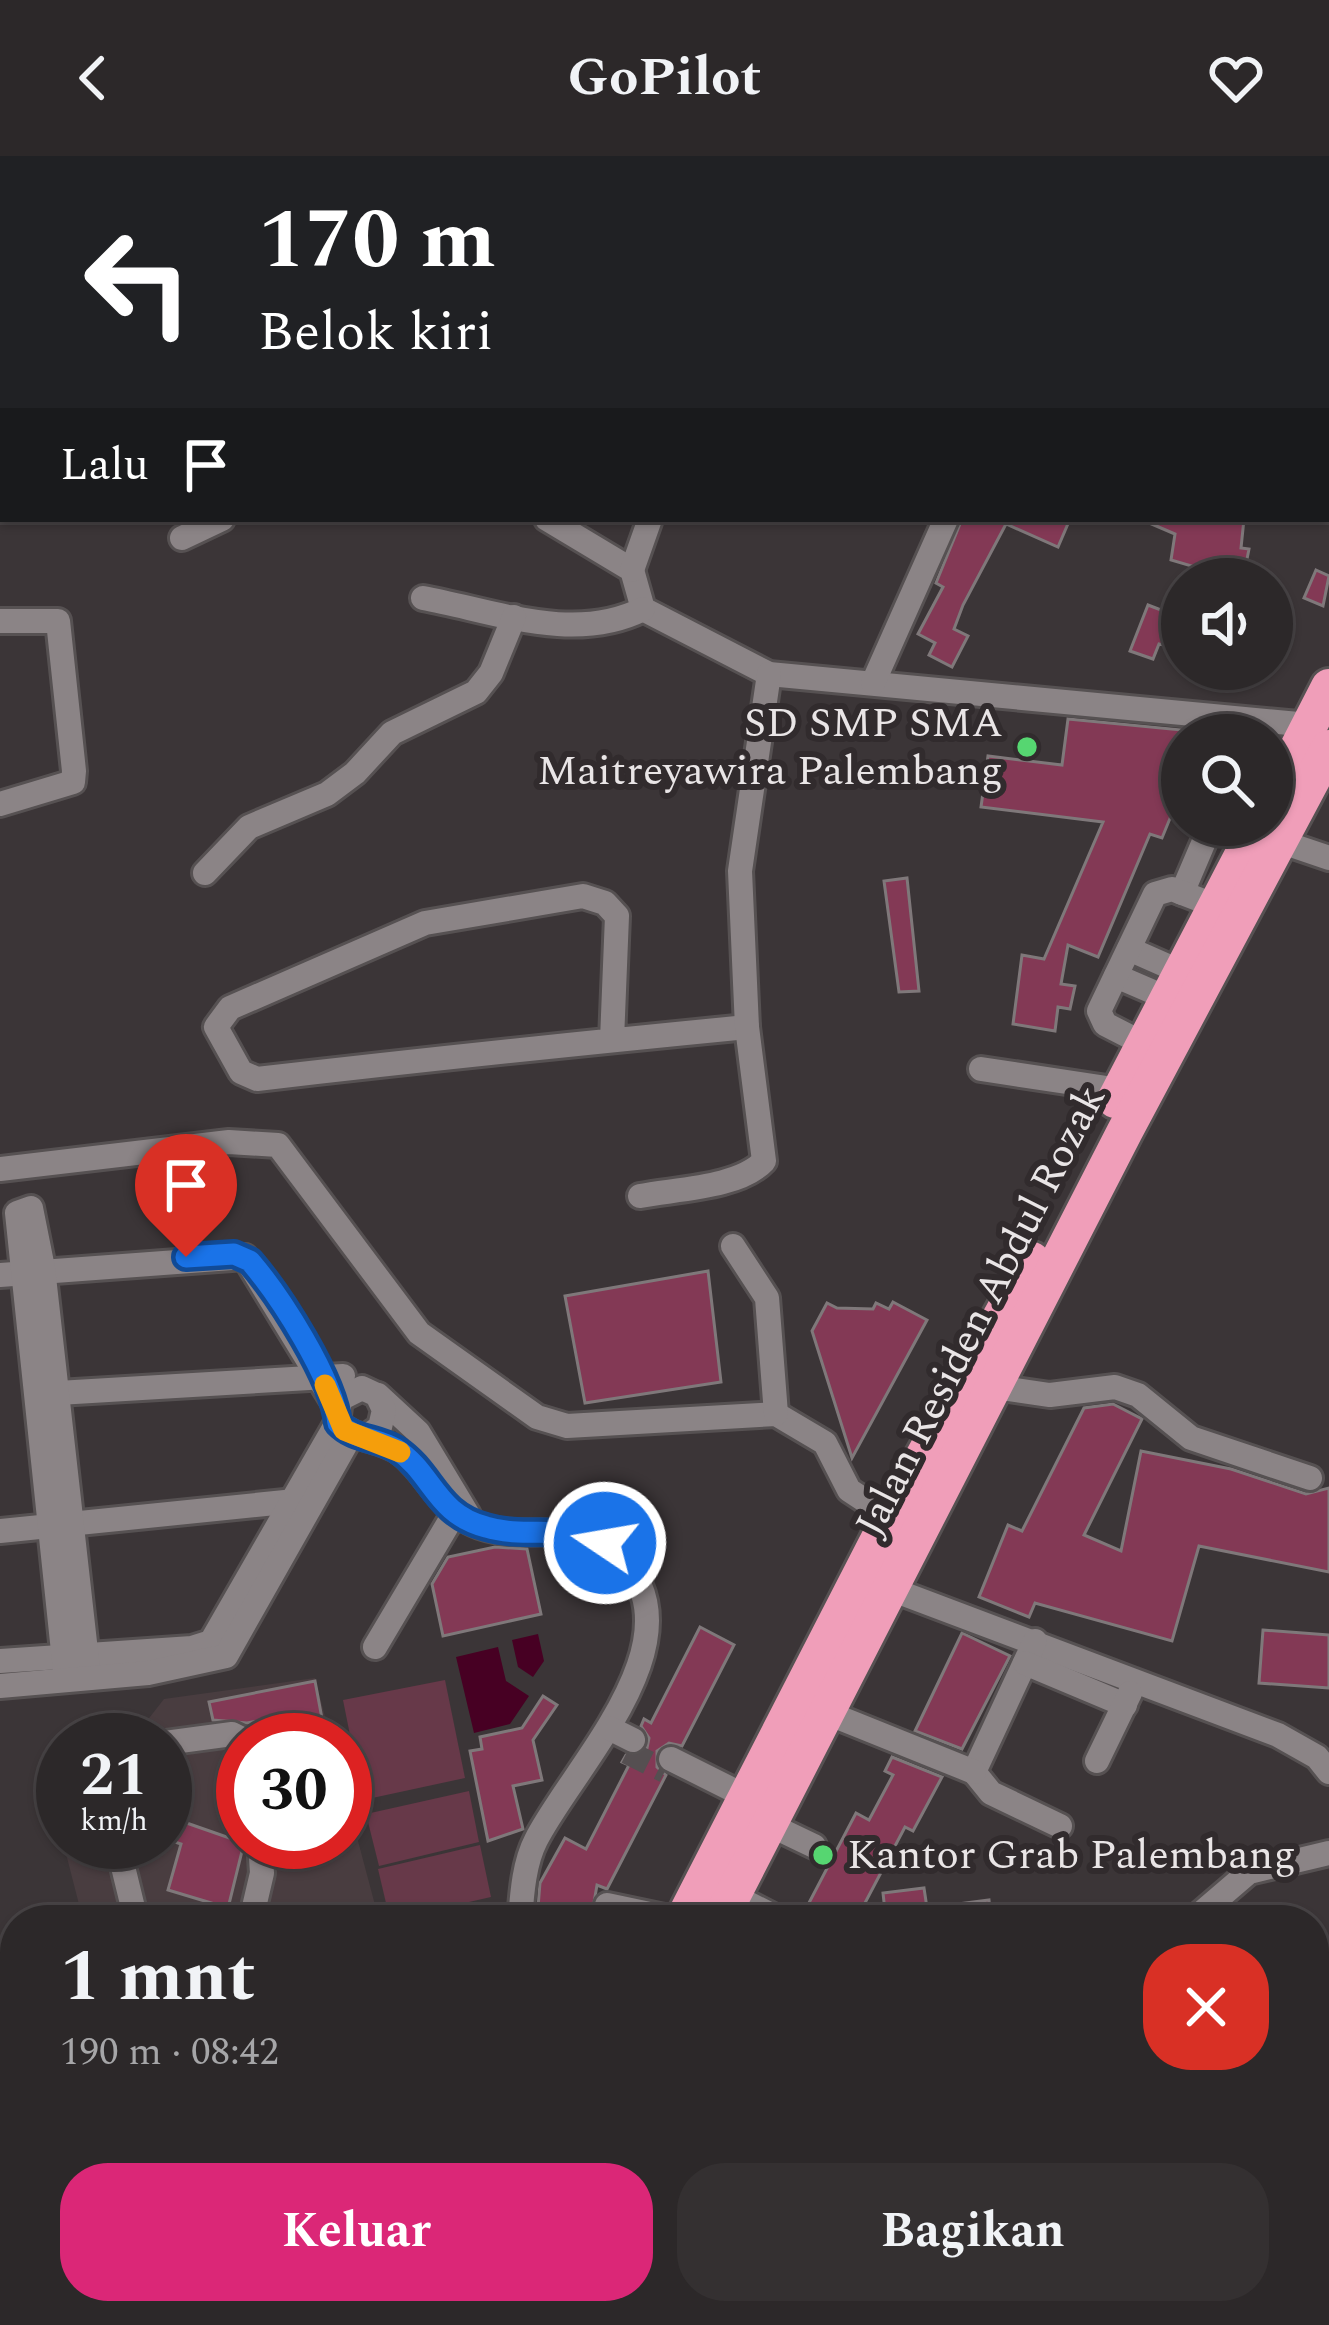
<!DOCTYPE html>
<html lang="id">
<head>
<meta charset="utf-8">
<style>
	:root { --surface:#2c2829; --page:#343031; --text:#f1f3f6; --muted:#a6a6a8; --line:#484446; --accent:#db2777 }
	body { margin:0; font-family:Spectral,serif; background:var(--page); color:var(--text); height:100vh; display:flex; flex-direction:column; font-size:45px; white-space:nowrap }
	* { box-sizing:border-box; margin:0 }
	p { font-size:39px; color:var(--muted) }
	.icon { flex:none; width:66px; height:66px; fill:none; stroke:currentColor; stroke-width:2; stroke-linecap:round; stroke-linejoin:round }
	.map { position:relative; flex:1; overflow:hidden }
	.drawer { position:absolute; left:0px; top:1749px; width:1329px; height:420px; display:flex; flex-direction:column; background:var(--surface); border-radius:48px 48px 0 0; box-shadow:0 3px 9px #0004,0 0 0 3px var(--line) }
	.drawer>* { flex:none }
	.banner { position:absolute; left:0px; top:0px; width:1329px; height:366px; box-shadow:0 3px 9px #0004,0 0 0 3px var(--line); background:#202124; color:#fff; overflow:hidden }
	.tools { position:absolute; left:1161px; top:402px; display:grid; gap:24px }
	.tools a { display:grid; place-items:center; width:132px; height:132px; border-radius:50%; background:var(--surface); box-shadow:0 3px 9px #0004,0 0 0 3px var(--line); font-size:60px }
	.speed { position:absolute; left:36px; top:1557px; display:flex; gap:24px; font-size:60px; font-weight:700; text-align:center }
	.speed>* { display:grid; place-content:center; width:156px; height:156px; border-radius:50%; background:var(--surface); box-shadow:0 3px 9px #0004,0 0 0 3px var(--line); line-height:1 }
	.speed small { font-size:30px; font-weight:400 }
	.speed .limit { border:18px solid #d22; background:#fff; color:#111 }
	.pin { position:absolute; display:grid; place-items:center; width:102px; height:102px; color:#fff; margin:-123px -51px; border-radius:50% 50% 50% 0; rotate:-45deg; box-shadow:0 0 12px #0007 }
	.pin .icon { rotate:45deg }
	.me { position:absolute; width:132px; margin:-66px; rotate:282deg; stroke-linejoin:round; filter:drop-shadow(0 0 9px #0008) }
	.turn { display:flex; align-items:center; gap:42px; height:252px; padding:0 60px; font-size:54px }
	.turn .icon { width:156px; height:156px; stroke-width:2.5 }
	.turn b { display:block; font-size:84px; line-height:102px }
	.then { display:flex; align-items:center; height:114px; padding:0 60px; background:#0003; gap:24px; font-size:45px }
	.round { display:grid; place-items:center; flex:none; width:126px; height:126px; border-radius:48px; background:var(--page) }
	.head { display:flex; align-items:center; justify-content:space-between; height:204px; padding:0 60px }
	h1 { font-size:72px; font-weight:700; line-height:90px }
	.button { display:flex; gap:24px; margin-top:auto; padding:24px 60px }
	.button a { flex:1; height:138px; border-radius:48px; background:var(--accent); color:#fff; font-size:48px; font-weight:700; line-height:138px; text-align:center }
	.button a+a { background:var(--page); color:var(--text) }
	header { display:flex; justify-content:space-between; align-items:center; height:156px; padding:0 60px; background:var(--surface); font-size:54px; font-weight:700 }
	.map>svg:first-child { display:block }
	.built { fill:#493d40 }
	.green { fill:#673949 }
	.water { fill:#470023 }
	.building { fill:#833955; stroke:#7f787a; stroke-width:3 }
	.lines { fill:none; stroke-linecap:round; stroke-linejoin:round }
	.minor-tunnel { stroke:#554f51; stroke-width:24; stroke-dasharray:24 12; stroke-linecap:butt }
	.minor-casing { stroke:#565152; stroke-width:30 }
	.highway-casing { stroke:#565152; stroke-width:42 }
	.minor { stroke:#8b8486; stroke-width:24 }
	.highway { stroke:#f09eb9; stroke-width:36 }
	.route-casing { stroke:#114b97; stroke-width:30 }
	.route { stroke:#1a73e8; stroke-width:21 }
	.slow { stroke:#f59e0b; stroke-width:21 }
	.poi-dot { fill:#56d671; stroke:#312b2d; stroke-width:4.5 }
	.labels { text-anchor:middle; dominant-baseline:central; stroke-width:12; stroke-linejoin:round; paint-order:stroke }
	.poi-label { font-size:42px; fill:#e9e5e6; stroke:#312b2d; text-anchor:end }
	.street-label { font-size:42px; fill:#e9e5e6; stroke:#312b2d }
</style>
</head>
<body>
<header><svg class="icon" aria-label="back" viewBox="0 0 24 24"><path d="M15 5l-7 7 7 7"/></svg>GoPilot<svg class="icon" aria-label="heart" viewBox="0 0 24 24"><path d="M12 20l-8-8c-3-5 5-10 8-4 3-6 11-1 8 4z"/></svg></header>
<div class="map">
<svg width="1329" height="2169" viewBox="0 0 1329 2169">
	<rect width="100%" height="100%" fill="#3b3537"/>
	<polygon class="built" points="315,1522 331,1584 243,1584 243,1686 345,1686 345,1636 379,1764 83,1764 63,1686 165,1686 165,1584 132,1584 164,1543"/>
	<g class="green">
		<polygon points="445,1524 465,1622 363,1644 343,1544"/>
		<polygon points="469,1635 479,1686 379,1710 366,1658"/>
		<polygon points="480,1689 491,1741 390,1764 378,1713"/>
	</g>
	<g class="water">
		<polygon points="538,1478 544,1505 533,1521 518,1511 512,1484"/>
		<polygon points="498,1491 506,1525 529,1540 510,1568 474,1577 456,1501"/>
	</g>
	<g class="building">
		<polygon points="962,363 1070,363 1058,391 1006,368 963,449 954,473 968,480 952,511 929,499 935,487 918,478 943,431 936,427"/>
		<polygon points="1140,363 1244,363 1241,392 1249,393 1243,423 1218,423 1219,418 1171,404 1175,378"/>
		<polygon points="1316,414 1329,420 1323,450 1304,442"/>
		<polygon points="1148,449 1182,462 1182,493 1159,488 1153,503 1130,495"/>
		<polygon points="1068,563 1182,574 1182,633 1162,682 1150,678 1098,801 1068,789 1061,828 1075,830 1070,853 1058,851 1055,875 1013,868 1022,799 1044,803 1103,666 981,651 988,600 1062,609"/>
		<polygon points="907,722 919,835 899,836 884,725"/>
		<polygon points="708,1115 721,1226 585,1247 565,1140"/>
		<polygon points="893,1146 927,1164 852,1302 812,1175 827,1147 837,1152 873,1153 876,1147 889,1153"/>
		<polygon points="1113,1248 1142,1263 1084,1379 1121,1395 1141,1295 1231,1313 1306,1338 1329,1332 1329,1416 1199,1390 1172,1485 1035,1447 1029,1461 979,1441 1008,1369 1022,1375 1084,1252"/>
		<polygon points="495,1391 527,1393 541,1458 443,1480 432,1428 448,1401"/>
		<polygon points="700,1471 734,1489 682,1590 669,1587 657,1595 657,1611 666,1619 607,1733 597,1729 591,1764 537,1764 540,1727 565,1682 586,1693 629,1609 622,1606 626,1599 647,1592 649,1582 641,1570 644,1563 651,1567"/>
		<polygon points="1263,1474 1329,1479 1329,1532 1259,1527"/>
		<polygon points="962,1477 1010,1500 962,1593 915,1575"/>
		<polygon points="315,1525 326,1584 303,1584 297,1558 247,1567 213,1564 209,1546"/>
		<polygon points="543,1540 557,1549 533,1584 542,1624 513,1630 523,1673 488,1685 470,1595 482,1593 480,1581 522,1572"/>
		<polygon points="892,1601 942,1621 913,1675 905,1671 856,1764 800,1764 856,1657 869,1664 893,1619 885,1615"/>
		<polygon points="178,1664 244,1687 228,1752 168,1734 181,1688 172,1685"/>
		<polygon points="924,1732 927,1752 989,1744 991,1764 886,1764 883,1737"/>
		<polygon points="282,2154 333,2154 322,2169 261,2169"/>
		<polygon points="607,2154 832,2154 827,2169 596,2169"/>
	</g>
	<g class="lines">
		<polyline class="minor-tunnel" points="627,1596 665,1615"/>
		<defs>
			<g id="minor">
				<polyline points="291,3 292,0"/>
				<polyline points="892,3 893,0"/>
				<polyline points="547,363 632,414 643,453 769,518 1309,569"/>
				<polyline points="182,382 222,363"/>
				<polyline points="632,414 650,363"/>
				<path d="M423 442C494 455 574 488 643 453"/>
				<polyline points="0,465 58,465 74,615 73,626 0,648"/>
				<polyline points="873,527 946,363"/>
				<polyline points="1279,685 1329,702"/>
				<polyline points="205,717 249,671 327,638 355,617 392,577 476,536 491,517 514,461"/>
				<polyline points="1182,737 1211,669"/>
				<polyline points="1129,793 1181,816"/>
				<polyline points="1116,820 1167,842"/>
				<path d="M612 884 617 760 605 747 583 740 425 767 230 852 216 871 241 916 257 923C420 904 583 887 747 871"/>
				<polyline points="1142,887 1105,868 1099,855 1155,738 1172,733 1216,750"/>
				<polyline points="981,913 1120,934"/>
				<polyline points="0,1013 229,986 278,989 419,1177 537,1261 567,1270 776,1258 825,1287 849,1334 890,1361"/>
				<path d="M640 1040C675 1033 739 1032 764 1005L747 871 740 715 769 518"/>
				<polyline points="733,1090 767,1142 776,1258"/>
				<polyline points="0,1119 245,1101 336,1250"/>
				<polyline points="995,1231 1050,1239 1115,1231 1138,1239 1191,1282 1310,1322"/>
				<polyline points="58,1237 343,1220"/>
				<polyline points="378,1239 418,1276 468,1359"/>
				<path d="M367 1280 380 1271 384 1254 377 1239 362 1232 340 1243 337 1267C356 1285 381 1281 402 1297 432 1322 440 1356 480 1370 529 1387 577 1360 619 1400 704 1482 572 1612 536 1684 524 1707 522 1738 520 1764"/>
				<polyline points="0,1375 295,1345"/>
				<polyline points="888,1432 1278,1579 1317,1601 1329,1616"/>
				<polyline points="1035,1485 974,1616 991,1637 1060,1670"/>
				<polyline points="375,1491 460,1348"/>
				<polyline points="0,1505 192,1492 211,1486 337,1267"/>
				<polyline points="1025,1507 1125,1549"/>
				<polyline points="66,1524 17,1057 31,1052 43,1112 89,1522"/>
				<polyline points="0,1530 148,1517 226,1500 351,1279"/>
				<polyline points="825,1556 974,1616"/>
				<polyline points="609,1572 633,1584"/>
				<polyline points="165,1587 232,1578 244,1584"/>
				<polyline points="671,1603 747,1641"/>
				<polyline points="1097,1605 1130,1537"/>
				<polyline points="768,1668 814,1690"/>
				<polyline points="117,1686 136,1764"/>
				<polyline points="732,1739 777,1762"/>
				<polyline points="607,1749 678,1764"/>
				<polyline points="251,1764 262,1717 260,1686"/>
				<polyline points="1193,1764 1249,1716 1329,1697"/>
				<polyline points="0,1853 8,1849"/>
				<polyline points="0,1993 15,1989"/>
			</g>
			<g id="highway">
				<polyline points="1272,642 1329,531"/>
				<polyline points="1115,944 1258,669"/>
				<polyline points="683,1764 890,1361 1032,1104"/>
				<polyline points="720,1764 1125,975 1329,592"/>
				<polyline points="435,2169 446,2154"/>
				<polyline points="472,2169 484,2154"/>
			</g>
		</defs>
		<use href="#minor" class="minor-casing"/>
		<use href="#highway" class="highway-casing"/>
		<use href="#minor" class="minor"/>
		<use href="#highway" class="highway"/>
	</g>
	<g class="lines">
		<defs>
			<path id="route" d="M186 1101 234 1098 250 1105C280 1140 333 1222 338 1267 354 1284 376 1281 396 1293 433 1317 435 1358 486 1371 526 1383 566 1368 605 1387"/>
		</defs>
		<use href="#route" class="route-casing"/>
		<use href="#route" class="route"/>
		<polyline class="slow" points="325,1229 344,1274 400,1296"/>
	</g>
	<g class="poi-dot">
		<circle cx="1027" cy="591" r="12"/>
		<circle cx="823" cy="1699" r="12"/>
	</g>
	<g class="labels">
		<g class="poi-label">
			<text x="1003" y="567">SD SMP SMA<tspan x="1003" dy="48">Maitreyawira Palembang</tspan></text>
			<text x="847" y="1699" text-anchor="start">Kantor Grab Palembang</text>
		</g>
		<g class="street-label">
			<text transform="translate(981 1155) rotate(-63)">Jalan Residen Abdul Rozak</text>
		</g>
	</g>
</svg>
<div class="tools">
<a><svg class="icon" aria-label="sound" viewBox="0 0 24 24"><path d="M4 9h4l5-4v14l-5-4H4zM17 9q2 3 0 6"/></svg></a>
<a><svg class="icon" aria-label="search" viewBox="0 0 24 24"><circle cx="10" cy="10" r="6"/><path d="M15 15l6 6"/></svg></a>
</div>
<div class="speed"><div>21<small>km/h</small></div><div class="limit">30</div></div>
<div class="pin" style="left:186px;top:1101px;background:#d93025"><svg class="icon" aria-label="arrive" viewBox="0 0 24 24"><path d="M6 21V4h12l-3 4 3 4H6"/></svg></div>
<svg class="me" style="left:605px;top:1387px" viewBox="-20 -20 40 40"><circle r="17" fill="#1a73e8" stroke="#fff" stroke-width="3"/><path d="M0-11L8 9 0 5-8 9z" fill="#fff"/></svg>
<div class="banner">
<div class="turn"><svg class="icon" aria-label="left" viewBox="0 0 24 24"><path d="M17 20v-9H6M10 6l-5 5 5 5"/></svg><div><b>170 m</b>Belok kiri</div></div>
<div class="then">Lalu<svg class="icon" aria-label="arrive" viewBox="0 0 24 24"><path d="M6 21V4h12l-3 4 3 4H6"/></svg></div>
</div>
<section class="drawer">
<div class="head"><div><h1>1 mnt</h1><p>190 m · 08:42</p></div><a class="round" style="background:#d93025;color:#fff"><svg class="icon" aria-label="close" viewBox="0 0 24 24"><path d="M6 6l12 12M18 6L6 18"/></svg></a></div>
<div class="button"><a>Keluar</a><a>Bagikan</a></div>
</section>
</div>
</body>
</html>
